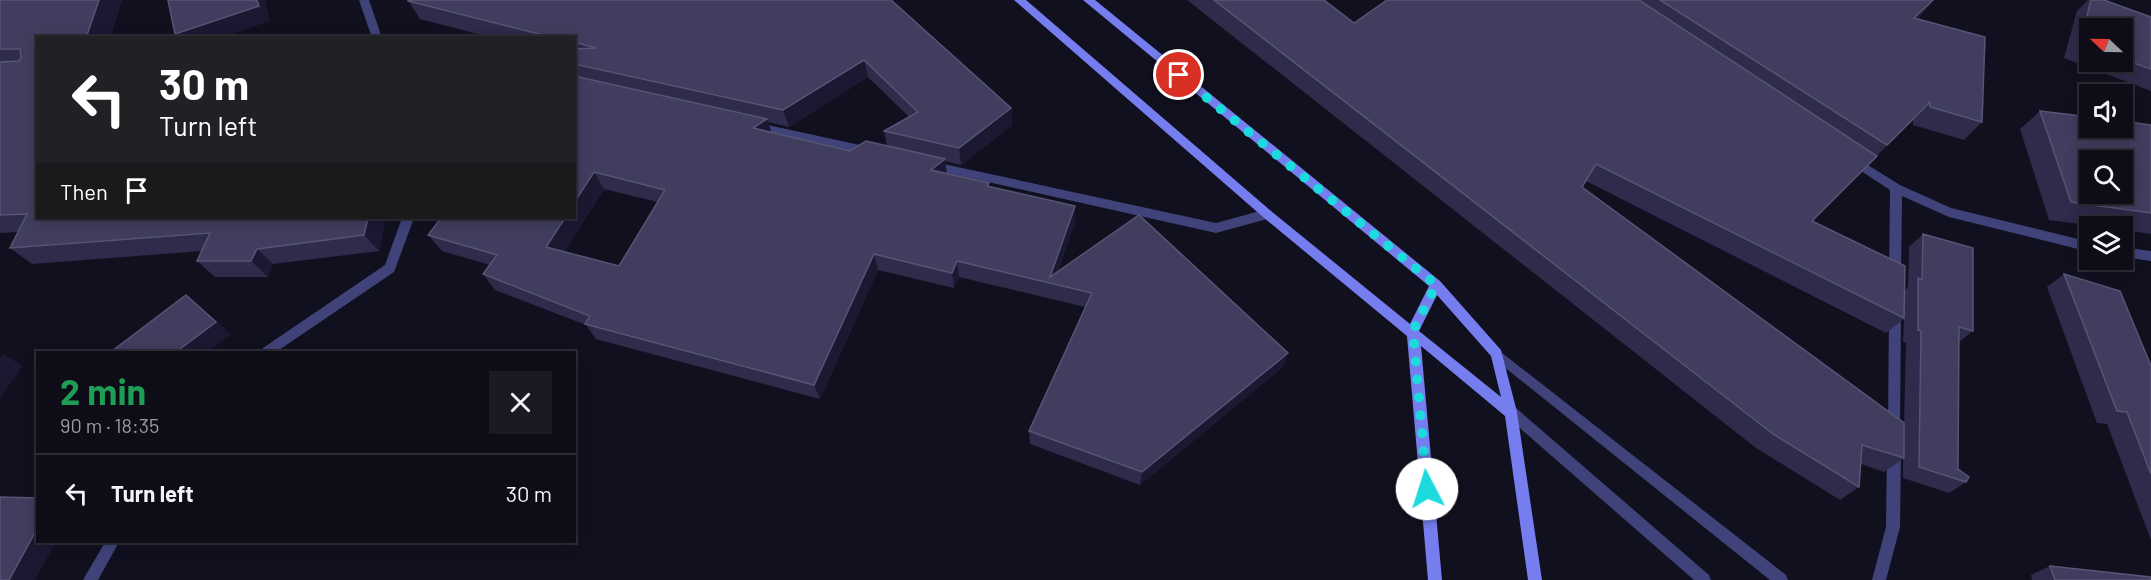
<!DOCTYPE html>
<html lang="en">
<head>
<meta charset="utf-8">
<style>
	:root { --surface:#0d0c17; --page:#1b1a24; --text:#f1f3f6; --muted:#9a9ba1; --line:#2d2c36 }
	body { margin:0; font-family:Barlow,sans-serif; background:var(--page); color:var(--text); height:100vh; display:flex; flex-direction:column; font-size:22px; white-space:nowrap }
	* { box-sizing:border-box; margin:0 }
	p { font-size:20px; color:var(--muted) }
	.icon { flex:none; width:33px; height:33px; fill:none; stroke:currentColor; stroke-width:2; stroke-linecap:round; stroke-linejoin:round }
	.map { position:relative; flex:1; overflow:hidden }
	.details { position:absolute; left:36px; top:351px; width:540px; height:192px; display:flex; flex-direction:column; background:var(--surface); border-radius:0px; box-shadow:0 3px 15px #0003,0 0 0 2px var(--line) }
	.details>* { flex:none }
	.banner { position:absolute; left:36px; top:36px; width:540px; height:183px; border-radius:0px; box-shadow:0 3px 15px #0003,0 0 0 2px var(--line); background:#202124; color:#fff; overflow:hidden }
	.needle { width:39px; rotate:292deg }
	.tools { position:absolute; left:2079px; top:18px; display:grid; gap:12px }
	.tools a { display:grid; place-items:center; width:54px; height:54px; border-radius:0px; background:var(--surface); box-shadow:0 3px 15px #0003,0 0 0 2px var(--line); font-size:30px }
	.pin { position:absolute; display:grid; place-items:center; width:51px; height:51px; color:#fff; margin:-26px; border:3px solid #fff; border-radius:50%; box-shadow:0 2px 6px #0007 }
	.me { position:absolute; width:66px; margin:-33px; rotate:355deg; stroke-linejoin:round; filter:drop-shadow(0 0 4px #0008) }
	.turn { display:flex; align-items:center; gap:21px; height:126px; padding:0 24px; font-size:27px }
	.turn .icon { width:78px; height:78px; stroke-width:2.5 }
	.turn b { display:block; font-size:42px; line-height:51px }
	.then { display:flex; align-items:center; height:57px; padding:0 24px; background:#0003; gap:12px; font-size:22px }
	.round { display:grid; place-items:center; flex:none; width:63px; height:63px; border-radius:0px; background:var(--page) }
	.overview { display:flex; align-items:center; justify-content:space-between; height:102px; padding:0 24px }
	h1 { font-size:36px; font-weight:700; line-height:45px; color:#1e9e55 }
	ul { padding:0; list-style:none }
	li { display:flex; align-items:center; gap:18px; height:78px; padding:0 24px; border-top:2px solid var(--line) }
	li div { flex:1 }
	li b { display:block; font-size:22px }
	li em { font-style:normal }
	.map>svg:first-child { display:block }
	.lines { fill:none; stroke-linecap:round; stroke-linejoin:round }
	.service { fill:#404379; fill-rule:evenodd }
	.minor { fill:#404379; fill-rule:evenodd }
	.secondary { fill:#767dee; fill-rule:evenodd }
	.wall { fill:#2e2b4b; fill-rule:evenodd }
	.shaded-wall { fill:#1b1832 }
	.building { fill:#403d5e; stroke:#575476; stroke-width:1.5; fill-rule:evenodd }
	.route { stroke:#1cdadd; stroke-width:10; stroke-dasharray:0 18 }
</style>
</head>
<body>
<div class="map">
<svg width="2151" height="580" viewBox="0 0 2151 580">
	<rect width="100%" height="100%" fill="#11101f"/>
	<g class="lines">
		<g class="service">
			<polygon points="402,218 414,218 394,272 276,352 261,352 263,348 385,265"/>
			<polygon points="105,542 119,542 98,580 83,580"/>
		</g>
		<g class="minor">
			<polygon points="359,0 369,0 382,38 372,38"/>
			<polygon points="754,122 869,147 875,151 869,155 754,130 749,126"/>
			<polygon points="1853,156 1900,185 1951,208 2090,242 2090,252 1949,217 1902,196 1901,278 1899,282 1891,282 1889,278 1890,190 1849,163 1847,160 1849,157"/>
			<polygon points="930,161 1216,223 1267,209 1271,211 1273,214 1271,217 1267,219 1216,233 930,169 924,165"/>
			<polygon points="2122,247 2151,251 2151,261 2122,257"/>
			<polygon points="1895,305 1899,306 1901,310 1900,431 1899,435 1894,437 1889,435 1888,431 1889,310 1891,306"/>
			<polygon points="1497,349 1786,575 1788,580 1770,580 1493,358 1491,354 1493,350"/>
			<polygon points="1511,406 1516,408 1709,575 1711,580 1694,580 1506,416 1505,412 1506,408"/>
			<polygon points="1894,445 1899,447 1901,451 1900,527 1886,580 1872,580 1886,527 1887,451 1889,447"/>
		</g>
		<path class="secondary" d="M1014 0H1026L1271 211 1410 324 1429 286 1083 0H1095L1440 281 1501 350 1517 412 1542 580H1528L1505 416 1421 346 1442 580H1428L1407 336 1263 217ZM1437 295 1491 356 1501 397 1419 331Z"/>
	</g>
	<g class="wall">
		<polygon points="0,0 122,0 110,38 38,38 38,218 386,218 379,251 273,264 268,277 215,277 197,261 202,251 32,264 10,248 18,232 0,233"/>
		<path d="M408 0H891L1011 108 1012 125 961 165 945 161 947 173 989 183V186L1075 222 1058 272 1283 367 1140 485 1030 444 1029 431 1085 307 959 277 954 288 878 270 820 399 596 339 586 325 495 290 483 274 490 265 442 251 428 235 574 218V38H493L420 19ZM868 77 909 117 884 131 887 146 850 151 771 132 768 122 789 127ZM604 189 658 202 619 266 564 252Z"/>
		<path d="M1187 0H1324L1354 23 1387 0H1933L1918 19 1982 122 1964 140 1913 125V120L1812 221 1905 290 1908 287 1909 247 1923 234 1973 331 1959 342 1958 469 1966 482 1949 493 1903 478V459L1884 472 1861 464 1859 487 1840 500 1756 448ZM1586 181 1886 333 1904 319 1903 342 1906 343 1904 423 1582 187Z"/>
		<path d="M2088 0H2104L2151 17V91L2064 58 2077 11ZM2090 28H2122V62H2090Z"/>
		<polygon points="2040,111 2151,125 2151,234 2122,230 2122,226 2097,226 2049,220 2020,129"/>
		<polygon points="2064,274 2151,366 2151,540 2107,424 2097,423 2047,287"/>
		<polygon points="2050,566 2151,580 2032,580 2031,575"/>
	</g>
	<g class="shaded-wall">
		<polygon points="99,0 122,0 110,38 86,38"/>
		<polygon points="257,0 265,0 270,21 221,38 178,38 175,34"/>
		<polygon points="1933,0 1919,17 1899,36 1914,18"/>
		<polygon points="864,60 868,77 789,127 783,110"/>
		<polygon points="1930,102 1913,120 1870,163 1887,145"/>
		<polygon points="1011,108 1012,125 961,165 959,148"/>
		<polygon points="767,119 773,137 753,128"/>
		<polygon points="1877,156 1860,173 1796,238 1812,221"/>
		<polygon points="945,159 947,176 931,170"/>
		<polygon points="594,172 604,189 557,263 546,247 565,218 574,218 574,203"/>
		<polygon points="1075,206 1075,222 1054,284 1050,277"/>
		<polygon points="368,218 386,218 379,251 364,235"/>
		<polygon points="257,249 273,264 268,277 251,261"/>
		<polygon points="874,254 878,270 820,399 814,385"/>
		<polygon points="957,261 959,277 954,288 952,273"/>
		<polygon points="186,295 231,334 208,352 176,352"/>
		<polygon points="1288,353 1283,367 1140,485 1142,472"/>
		<polygon points="3,354 23,366 0,398 0,358"/>
		<polygon points="38,527 38,542 56,542 35,580 9,580"/>
	</g>
	<g class="building">
		<polygon points="0,0 99,0 86,38 38,38 38,218 368,218 364,235 257,249 251,261 197,261 210,233 10,248 27,214 0,215 0,62 19,61 21,58 20,49 0,49"/>
		<polygon points="168,0 257,0 259,6 175,34"/>
		<polygon points="408,0 891,0 1011,108 959,148 884,131 918,112 864,60 783,110 574,64 574,49 596,48 574,42 574,38 555,38 408,1"/>
		<polygon points="1214,0 1324,0 1354,23 1387,0 1639,0 1877,156 1812,221 1905,266 1904,318 1596,164 1582,187 1904,423 1904,458 1862,445 1859,487 1773,434"/>
		<polygon points="1660,0 1933,0 1914,18 1985,37 1982,122 1930,107 1930,102 1887,145"/>
		<polygon points="2091,0 2104,0 2151,17 2151,69 2122,59 2122,28 2090,28 2090,47 2080,43"/>
		<polygon points="574,76 767,119 753,128 850,151 866,141 945,159 931,170 989,183 987,186 1075,206 1050,277 1139,215 1288,353 1142,472 1029,431 1092,293 957,261 952,273 874,254 814,385 585,324 590,316 483,274 497,255 428,235 441,218 565,218 546,247 619,266 665,190 594,172 574,203"/>
		<path d="M2040 111 2090 117V128H2122V121L2151 125V213L2071 202ZM2090 160H2122V194H2090Z"/>
		<polygon points="1923,234 1973,248 1973,331 1959,327 1958,469 1969,477 1966,482 1919,467 1921,331 1918,330 1918,278 1922,280"/>
		<polygon points="2064,274 2120,291 2151,366 2151,474 2127,412 2117,411"/>
		<polygon points="186,295 216,322 176,352 113,352 112,351"/>
		<polygon points="0,497 38,498 38,527 9,580 0,580"/>
		<polygon points="2050,566 2151,577 2151,580 2055,580"/>
	</g>
	<g class="lines">
		<polyline class="route" points="1179,75 1436,285 1413,331 1427,489"/>
	</g>
</svg>
<div class="tools">
<a><svg class="needle" viewBox="-14 -14 28 28"><path d="M0-13l5 13h-10z" fill="#e53935"/><path d="M0 13l5-13h-10z" fill="#9a9ba1"/></svg></a>
<a><svg class="icon" aria-label="sound" viewBox="0 0 24 24"><path d="M4 9h4l5-4v14l-5-4H4zM17 9q2 3 0 6"/></svg></a>
<a><svg class="icon" aria-label="search" viewBox="0 0 24 24"><circle cx="10" cy="10" r="6"/><path d="M15 15l6 6"/></svg></a>
<a><svg class="icon" aria-label="layers" viewBox="0 0 24 24"><path d="M12 4l9 5-9 5-9-5zM3 14l9 5 9-5"/></svg></a>
</div>
<div class="pin" style="left:1179px;top:75px;background:#d93025"><svg class="icon" aria-label="arrive" viewBox="0 0 24 24"><path d="M6 21V4h12l-3 4 3 4H6"/></svg></div>
<svg class="me" style="left:1427px;top:489px" viewBox="-20 -20 40 40"><circle r="19" fill="#fff"/><path d="M0-13L10 11 0 6-10 11z" fill="#1cdadd"/></svg>
<div class="banner">
<div class="turn"><svg class="icon" aria-label="left" viewBox="0 0 24 24"><path d="M17 20v-9H6M10 6l-5 5 5 5"/></svg><div><b>30 m</b>Turn left</div></div>
<div class="then">Then<svg class="icon" aria-label="arrive" viewBox="0 0 24 24"><path d="M6 21V4h12l-3 4 3 4H6"/></svg></div>
</div>
<section class="details">
<div class="overview"><div><h1>2 min</h1><p>90 m · 18:35</p></div><a class="round"><svg class="icon" aria-label="close" viewBox="0 0 24 24"><path d="M6 6l12 12M18 6L6 18"/></svg></a></div>
<ul>
<li><svg class="icon" aria-label="left" viewBox="0 0 24 24"><path d="M17 20v-9H6M10 6l-5 5 5 5"/></svg><div><b>Turn left</b></div><em>30 m</em></li>
</ul>
</section>
</div>
</body>
</html>
